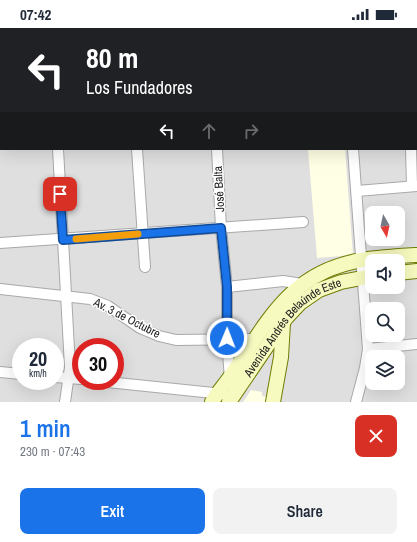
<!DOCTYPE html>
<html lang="en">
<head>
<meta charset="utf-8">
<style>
	:root { --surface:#fff; --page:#f2f2f3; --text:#1f2937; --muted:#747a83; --accent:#1a73e8 }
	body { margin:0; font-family:"Archivo Narrow",sans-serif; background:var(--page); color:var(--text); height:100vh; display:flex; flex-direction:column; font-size:15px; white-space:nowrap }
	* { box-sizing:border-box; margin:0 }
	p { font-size:13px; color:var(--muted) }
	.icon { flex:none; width:22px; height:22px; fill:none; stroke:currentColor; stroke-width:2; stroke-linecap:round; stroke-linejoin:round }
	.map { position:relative; height:374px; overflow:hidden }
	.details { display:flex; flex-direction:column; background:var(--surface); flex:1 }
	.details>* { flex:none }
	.guide { position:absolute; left:0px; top:0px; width:417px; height:122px; box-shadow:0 4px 16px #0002; background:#202124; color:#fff; overflow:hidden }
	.needle { width:26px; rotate:171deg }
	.tools { position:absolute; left:365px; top:178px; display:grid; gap:8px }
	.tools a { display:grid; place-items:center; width:40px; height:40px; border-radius:8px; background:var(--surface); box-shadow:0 4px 16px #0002; font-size:20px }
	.speed { position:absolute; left:12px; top:310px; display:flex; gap:8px; font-size:20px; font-weight:700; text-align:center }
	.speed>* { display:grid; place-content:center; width:52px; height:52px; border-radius:50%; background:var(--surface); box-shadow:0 4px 16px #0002; line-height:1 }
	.speed small { font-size:10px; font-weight:400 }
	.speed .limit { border:6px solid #d22; background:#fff; color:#111 }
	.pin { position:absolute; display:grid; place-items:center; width:34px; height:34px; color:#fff; margin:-17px; border-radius:8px; box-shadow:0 2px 6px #0006 }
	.me { position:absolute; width:44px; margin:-22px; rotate:1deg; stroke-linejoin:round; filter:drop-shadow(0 0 3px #0008) }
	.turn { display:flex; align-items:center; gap:14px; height:84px; padding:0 20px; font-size:18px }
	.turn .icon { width:52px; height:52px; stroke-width:2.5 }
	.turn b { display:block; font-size:28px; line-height:34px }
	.lanes { display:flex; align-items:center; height:38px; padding:0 20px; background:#0003; justify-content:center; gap:20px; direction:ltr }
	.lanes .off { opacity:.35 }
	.round { display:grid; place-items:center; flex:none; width:42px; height:42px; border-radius:8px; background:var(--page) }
	.headline { display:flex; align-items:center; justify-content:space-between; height:68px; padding:0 20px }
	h1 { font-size:24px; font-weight:600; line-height:30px; color:var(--accent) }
	.primary-button { display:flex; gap:8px; margin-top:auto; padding:8px 20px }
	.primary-button a { flex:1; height:46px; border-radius:8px; background:var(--accent); color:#fff; font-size:16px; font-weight:600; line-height:46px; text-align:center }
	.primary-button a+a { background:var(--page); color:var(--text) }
	.status { display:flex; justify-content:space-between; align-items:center; height:28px; padding:0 20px; background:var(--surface); direction:ltr }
	.status svg { height:11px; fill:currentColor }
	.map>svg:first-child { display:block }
	.residential { fill:#e0dfdf; fill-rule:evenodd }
	.education { fill:#ffffe5 }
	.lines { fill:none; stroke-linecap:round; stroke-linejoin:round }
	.street-casing { stroke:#a9a9a9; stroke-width:12 }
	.secondary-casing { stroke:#707d05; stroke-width:16 }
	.street { stroke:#fff; stroke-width:10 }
	.secondary { stroke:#f7fabf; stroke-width:14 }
	.route-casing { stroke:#114b97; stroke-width:10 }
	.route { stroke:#1a73e8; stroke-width:7 }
	.slow { stroke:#f59e0b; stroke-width:7 }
	.labels { text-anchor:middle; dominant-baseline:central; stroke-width:3; stroke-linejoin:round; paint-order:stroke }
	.street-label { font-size:12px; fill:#222; stroke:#fff }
</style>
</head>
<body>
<div class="status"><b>07:42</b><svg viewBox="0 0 49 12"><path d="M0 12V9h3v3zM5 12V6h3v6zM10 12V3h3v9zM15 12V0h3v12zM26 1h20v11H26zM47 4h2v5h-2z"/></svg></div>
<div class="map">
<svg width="417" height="374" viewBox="0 0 417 374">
	<rect width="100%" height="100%" fill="#f2efe9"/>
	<path class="residential" d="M0 0H417V374H0ZM1 1H416V121H1ZM372 185H398V211H372ZM372 233H398V259H372ZM372 281H398V307H372ZM21 319H55V353H21ZM81 319H115V353H81ZM372 329H398V355H372Z"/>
	<g class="education">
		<polygon points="308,121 345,121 353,227 317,230"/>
		<polygon points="251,362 262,364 262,368 267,369 266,374 243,374"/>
	</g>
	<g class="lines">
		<defs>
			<g id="street">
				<polyline points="50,0 50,1"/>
				<polyline points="129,0 129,1"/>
				<polyline points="210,0 210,1"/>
				<polyline points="410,0 410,1"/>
				<polyline points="343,1 343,0"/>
				<polyline points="0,54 1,54"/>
				<polyline points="58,121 70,339 65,374"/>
				<polyline points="137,121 145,239"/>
				<polyline points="217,121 221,200 227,259 227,310 230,352"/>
				<polyline points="353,121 368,321 365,340 356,374"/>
				<polyline points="411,121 412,158"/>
				<polyline points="357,163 417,158"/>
				<polyline points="0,215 303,194"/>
				<polyline points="227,259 283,253 302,256"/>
				<polyline points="0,261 90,271 108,278 140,300 159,308 176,312 254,311"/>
				<polyline points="368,321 417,316"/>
				<polyline points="0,344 21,346"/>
				<polyline points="55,349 81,351"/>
				<polyline points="98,353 223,366"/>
			</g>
			<g id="secondary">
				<polyline points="398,245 417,243"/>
				<path d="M212 374C217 365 224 358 230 349 267 295 289 244 362 232 380 229 399 228 417 227"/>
				<path id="s1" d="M229 374 286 290 300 275 319 262 341 254 372 248"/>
				<polyline points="273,374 281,329 283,295"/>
			</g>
		</defs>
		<use href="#street" class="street-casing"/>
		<use href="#secondary" class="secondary-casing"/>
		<use href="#street" class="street"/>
		<use href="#secondary" class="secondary"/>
	</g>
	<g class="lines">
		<defs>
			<polyline id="route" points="60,166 63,212 221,200 227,259 227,310"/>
		</defs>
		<use href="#route" class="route-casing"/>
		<use href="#route" class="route"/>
		<polyline class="slow" points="76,211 138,206"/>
	</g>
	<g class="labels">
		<g class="street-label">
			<text transform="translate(219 161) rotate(-93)">José Balta</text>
			<text transform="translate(127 290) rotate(27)">Av. 3 de Octubre</text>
			<text stroke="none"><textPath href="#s1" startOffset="100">Avenida Andrés Belaúnde Este</textPath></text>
		</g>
	</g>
</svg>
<div class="tools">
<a><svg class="needle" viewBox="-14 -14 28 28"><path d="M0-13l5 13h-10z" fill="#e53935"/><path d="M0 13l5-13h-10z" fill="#747a83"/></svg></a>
<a><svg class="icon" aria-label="sound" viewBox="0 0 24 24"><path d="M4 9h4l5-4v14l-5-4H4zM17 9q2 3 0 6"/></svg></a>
<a><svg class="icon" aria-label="search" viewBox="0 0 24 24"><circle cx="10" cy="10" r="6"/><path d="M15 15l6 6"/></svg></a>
<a><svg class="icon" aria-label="layers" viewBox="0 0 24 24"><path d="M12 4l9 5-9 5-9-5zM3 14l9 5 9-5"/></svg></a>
</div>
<div class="speed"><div>20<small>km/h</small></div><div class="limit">30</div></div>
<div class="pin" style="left:60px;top:166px;background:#d93025"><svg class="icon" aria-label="arrive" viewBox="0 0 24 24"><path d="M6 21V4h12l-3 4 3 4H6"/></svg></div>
<svg class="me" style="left:227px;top:310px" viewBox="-20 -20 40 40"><circle r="17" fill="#1a73e8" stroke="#fff" stroke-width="3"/><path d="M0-11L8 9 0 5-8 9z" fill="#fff"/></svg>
<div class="guide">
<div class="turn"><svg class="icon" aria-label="left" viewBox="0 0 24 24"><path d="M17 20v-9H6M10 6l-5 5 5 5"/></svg><div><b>80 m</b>Los Fundadores</div></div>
<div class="lanes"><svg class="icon" aria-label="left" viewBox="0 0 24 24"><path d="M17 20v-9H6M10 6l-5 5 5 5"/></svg><svg class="icon off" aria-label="ahead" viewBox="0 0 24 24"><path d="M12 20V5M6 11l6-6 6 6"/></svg><svg class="icon off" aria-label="right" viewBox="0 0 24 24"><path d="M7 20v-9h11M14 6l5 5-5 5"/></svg></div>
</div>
</div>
<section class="details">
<div class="headline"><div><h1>1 min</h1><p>230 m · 07:43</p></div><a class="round" style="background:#d93025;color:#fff"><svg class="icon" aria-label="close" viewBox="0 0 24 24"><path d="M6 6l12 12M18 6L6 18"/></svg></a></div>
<div class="primary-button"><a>Exit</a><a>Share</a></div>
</section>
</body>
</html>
